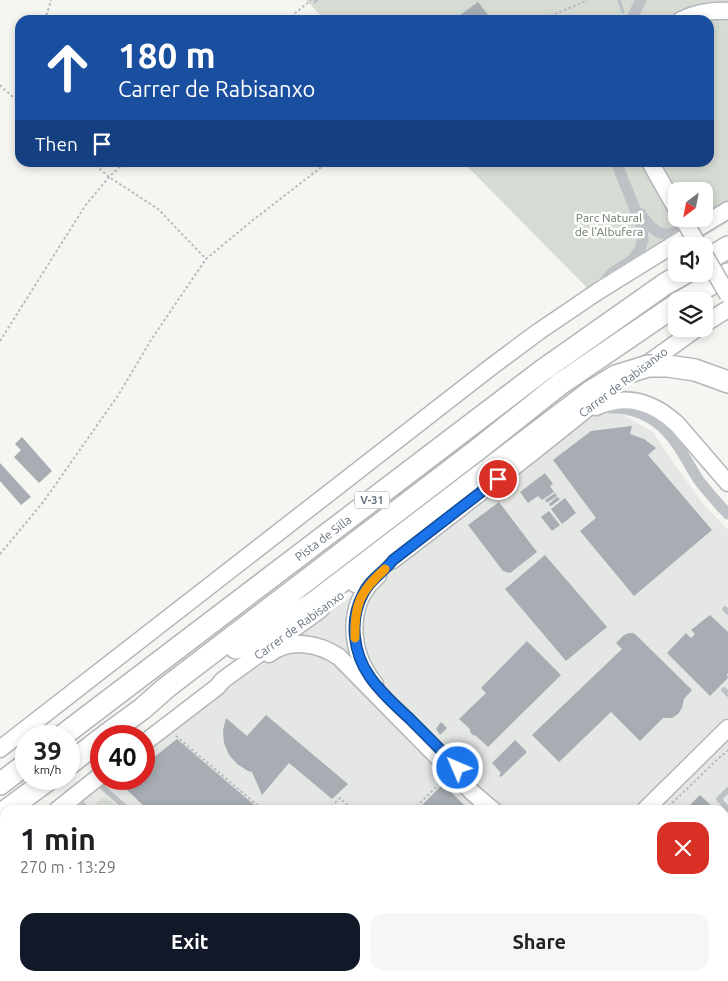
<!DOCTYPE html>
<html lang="en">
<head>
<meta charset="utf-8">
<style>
	:root { --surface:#fff; --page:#f6f6f6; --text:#202124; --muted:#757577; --accent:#111827 }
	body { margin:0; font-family:Ubuntu,sans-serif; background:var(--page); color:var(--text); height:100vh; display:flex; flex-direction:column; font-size:19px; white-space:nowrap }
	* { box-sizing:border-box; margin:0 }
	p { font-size:16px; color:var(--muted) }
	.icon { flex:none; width:28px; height:28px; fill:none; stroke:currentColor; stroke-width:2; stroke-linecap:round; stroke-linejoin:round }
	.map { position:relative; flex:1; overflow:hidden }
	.details { position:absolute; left:0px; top:805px; width:729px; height:176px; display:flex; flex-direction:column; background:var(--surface); border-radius:15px 15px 0 0; box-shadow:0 2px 8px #0003 }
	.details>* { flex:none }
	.banner { position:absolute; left:15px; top:15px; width:699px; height:152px; border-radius:15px; box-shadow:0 2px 8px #0003; background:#1a4fa0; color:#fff; overflow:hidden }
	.needle { width:32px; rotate:212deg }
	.controls { position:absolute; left:668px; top:182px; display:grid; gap:10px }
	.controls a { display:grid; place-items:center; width:45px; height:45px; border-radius:10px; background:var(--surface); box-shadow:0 2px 8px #0003; font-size:25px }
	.speed { position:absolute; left:15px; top:725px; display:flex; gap:10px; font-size:25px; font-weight:700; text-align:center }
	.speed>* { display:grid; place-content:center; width:65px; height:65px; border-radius:50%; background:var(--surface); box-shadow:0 2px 8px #0003; line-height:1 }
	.speed small { font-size:12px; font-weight:400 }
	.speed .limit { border:8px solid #d22; background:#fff; color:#111 }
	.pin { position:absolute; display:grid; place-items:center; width:42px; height:42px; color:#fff; margin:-21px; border:2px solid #fff; border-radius:50%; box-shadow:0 1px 5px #0007 }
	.me { position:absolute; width:55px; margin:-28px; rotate:315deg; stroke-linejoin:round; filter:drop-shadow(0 0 4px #0008) }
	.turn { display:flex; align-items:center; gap:18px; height:105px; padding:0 20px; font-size:22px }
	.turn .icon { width:65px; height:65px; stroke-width:2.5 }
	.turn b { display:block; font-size:35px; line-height:42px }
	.then { display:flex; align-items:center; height:48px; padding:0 20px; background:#0003; gap:10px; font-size:19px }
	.round { display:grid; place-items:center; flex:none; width:52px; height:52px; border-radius:15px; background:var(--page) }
	.summary { display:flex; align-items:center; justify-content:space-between; height:85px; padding:0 20px }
	h1 { font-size:30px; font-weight:700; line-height:38px }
	.primary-button { display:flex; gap:10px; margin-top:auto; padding:10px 20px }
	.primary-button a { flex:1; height:58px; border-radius:15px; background:var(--accent); color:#fff; font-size:20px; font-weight:700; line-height:58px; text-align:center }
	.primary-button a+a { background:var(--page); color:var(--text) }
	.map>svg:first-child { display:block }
	.built { fill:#e5e7e5 }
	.green { fill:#d6dbd3; fill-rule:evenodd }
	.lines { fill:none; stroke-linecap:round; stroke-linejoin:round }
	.stream { stroke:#b8c2c7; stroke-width:3 }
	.building { fill:#a7adb3 }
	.secondary-casing { stroke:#b3b7bb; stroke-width:19 }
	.highway-casing { stroke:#b3b6b9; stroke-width:24 }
	.path { stroke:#b8babd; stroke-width:2; stroke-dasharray:2.5 2.5; stroke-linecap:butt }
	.lane { stroke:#bec1c5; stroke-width:5.5 }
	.street { stroke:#bec1c5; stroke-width:11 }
	.secondary { stroke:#fff; stroke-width:16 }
	.highway { stroke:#fff; stroke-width:21 }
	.secondary-bridge-casing { stroke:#b3b7bb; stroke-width:19; stroke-linecap:butt }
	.highway-bridge-casing { stroke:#b3b6b9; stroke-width:24; stroke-linecap:butt }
	.secondary-bridge { stroke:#fff; stroke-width:16 }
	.highway-bridge { stroke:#fff; stroke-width:21 }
	.route-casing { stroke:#114b97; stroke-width:12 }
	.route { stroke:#1a73e8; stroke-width:9 }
	.slow { stroke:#f59e0b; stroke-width:9 }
	.labels { text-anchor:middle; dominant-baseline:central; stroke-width:5; stroke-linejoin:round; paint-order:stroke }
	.shield { fill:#fff; stroke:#949da6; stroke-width:1 }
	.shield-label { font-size:11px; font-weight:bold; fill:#667380 }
	.park-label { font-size:12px; fill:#677865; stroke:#fff }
	.street-label { font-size:12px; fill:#667380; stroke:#fff }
</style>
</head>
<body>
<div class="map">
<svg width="728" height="981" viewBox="0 0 728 981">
	<rect width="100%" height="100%" fill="#f5f5f2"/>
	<polygon class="built" points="596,413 620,413 653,432 668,455 704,505 728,530 728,981 0,981 0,863 5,859 5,976 724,976 724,810 68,810 108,779 144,779 144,751"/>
	<g class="green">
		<path d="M306 0H728V222L688 246H676V253L599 300 464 163 709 162V20H325ZM676 191H704V219H676Z"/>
		<path d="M102 798C110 798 115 805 121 810H96V803Z"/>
	</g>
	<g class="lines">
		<g class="stream">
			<polyline points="619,0 623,12"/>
			<polyline points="315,2 317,0"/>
		</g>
	</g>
	<g class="building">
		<polygon points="478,2 491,19 463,20 460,15"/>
		<polygon points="632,426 630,434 644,439 656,448 648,455 712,530 634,596 580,531 596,518 553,460 591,431"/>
		<polygon points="22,437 52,471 39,483 14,457 21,450 15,444"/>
		<polygon points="0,463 31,497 21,505 0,481"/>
		<polygon points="545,473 553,484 550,486 554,492 542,500 538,496 528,503 520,492"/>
		<polygon points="555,493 557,496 548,502 546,502 545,500"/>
		<polygon points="557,497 560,499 551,506 550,506 549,504"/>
		<polygon points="565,498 576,513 562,524 551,509"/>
		<polygon points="499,502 537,552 510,573 503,571 468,525"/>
		<polygon points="549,511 560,525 552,531 541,517"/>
		<polygon points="545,555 607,627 566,661 505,589"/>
		<polygon points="710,615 728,632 728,673 727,674 728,678 710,696 667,653 686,633 691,638 695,634 691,630"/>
		<polygon points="629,633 633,633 636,635 692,690 684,699 682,708 678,714 672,718 663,718 640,741 611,712 559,762 532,735 622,649 616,643 624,635"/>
		<polygon points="527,641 561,675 488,747 475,735 474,736 470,732 470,729 459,719 486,693 481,688"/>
		<polygon points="266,715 348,784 332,799 289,763 262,795 252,772 248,771 237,764 229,755 224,743 223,730 226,718 247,736"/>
		<polygon points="441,722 447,728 440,735 436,729"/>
		<polygon points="177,739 260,810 148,810 125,788 124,783 126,779 144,779 144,765"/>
		<polygon points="515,740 527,752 501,777 499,775 501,773 492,763"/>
		<polygon points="443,784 469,810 417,810"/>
		<polygon points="700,795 716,810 685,810"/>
		<polygon points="724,818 728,822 728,858 724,853"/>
		<polygon points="5,876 5,940 0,928 0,885"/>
		<polygon points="724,894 728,894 728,981 699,981 694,976 724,976"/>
		<polygon points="142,976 185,976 190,981 147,981"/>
		<polygon points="278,976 320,976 325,981 283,981"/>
		<polygon points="341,976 431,976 435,981 346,981"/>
		<polygon points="541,976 578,976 582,981 545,981"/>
	</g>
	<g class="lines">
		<defs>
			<g id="secondary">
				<path d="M681 20C696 13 711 10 728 11"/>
				<polyline points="650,162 676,208"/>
				<polyline points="698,228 728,210"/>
				<polyline points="704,324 728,309"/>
				<polyline points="640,369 696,329"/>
				<path d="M596 407C627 393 653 402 677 424L728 483"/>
				<polyline points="355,584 382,564 393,560 533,452 614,387"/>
				<path d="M269 654C290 638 318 643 339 657L474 794 493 810"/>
				<path d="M375 684C349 653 345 603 378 576"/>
				<polyline points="144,743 217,687 223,680 321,609"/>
				<polyline points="0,749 491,367 538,332 597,292 684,238"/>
				<polyline points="57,810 101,775"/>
				<polyline points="645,810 728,728"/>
				<polyline points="0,860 5,855"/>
				<polyline points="0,946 5,952"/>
				<polyline points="0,963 5,967"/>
				<polyline points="14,976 19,981"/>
				<polyline points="31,976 37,981"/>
				<polyline points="670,976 675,981"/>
				<polyline points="0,978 4,981"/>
				<polyline points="472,981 477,976"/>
			</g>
			<g id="highway">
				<polyline points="704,262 728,247"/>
				<polyline points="682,301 728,274"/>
				<polyline points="668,366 695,370 728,382"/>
				<polyline points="236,648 312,604 590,392"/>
				<polyline points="62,736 543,370 665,284 683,274"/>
				<polyline points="105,736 142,709 167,687 477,450 560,384 676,305"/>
				<polyline points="69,764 101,739"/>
				<polyline points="0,784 26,764"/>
				<polyline points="7,810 49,779"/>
			</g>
		</defs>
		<use href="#secondary" class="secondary-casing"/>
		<use href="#highway" class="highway-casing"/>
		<g class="path">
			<polyline points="45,20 51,0"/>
			<polyline points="287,20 311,0"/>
			<polyline points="541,20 588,0"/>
			<polyline points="0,85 5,90 20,103"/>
			<polyline points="92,162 109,177 158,209 206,259"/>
			<polyline points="0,341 85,206 109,177 125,162"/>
			<polyline points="0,554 44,501 119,394 151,340 206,259 253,220 328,162"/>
			<polyline points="176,736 263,810"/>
			<polyline points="328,810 340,798 352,810"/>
			<polyline points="413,810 438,785"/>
			<polyline points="665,810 722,755 724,754 728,750"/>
			<polyline points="724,887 728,887"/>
			<polyline points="138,976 143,981"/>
			<polyline points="324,976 329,981"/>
			<polyline points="336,976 340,981"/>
			<polyline points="491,981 496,976"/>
		</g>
		<g class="lane">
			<polyline points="725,609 728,612"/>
			<polyline points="724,690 728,694"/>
			<polyline points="96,781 128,810"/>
			<polyline points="446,787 455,778"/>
			<polyline points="728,790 719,799 728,809"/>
			<polyline points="75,798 88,810"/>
			<polyline points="197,976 200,981"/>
			<polyline points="268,976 269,977 268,981"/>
		</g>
		<g class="street">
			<polyline points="631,20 641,0"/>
			<path d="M640 213C647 222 655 235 668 234 672 234 676 232 680 231"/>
			<polyline points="603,284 612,273 631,261 639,251 643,240 642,229 633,204 616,162"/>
			<path d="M609 408C631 407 653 416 668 433 681 447 689 466 700 482 709 493 718 504 728 514"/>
		</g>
		<use href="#secondary" class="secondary"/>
		<use href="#highway" class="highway"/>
		<defs>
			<g id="secondary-bridge">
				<polyline points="683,219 699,246"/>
				<polyline points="704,254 728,295"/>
			</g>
			<polyline id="highway-bridge" points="590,392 616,376 648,366 668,366"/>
		</defs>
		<use href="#secondary-bridge" class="secondary-bridge-casing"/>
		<use href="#highway-bridge" class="highway-bridge-casing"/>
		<use href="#secondary-bridge" class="secondary-bridge"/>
		<use href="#highway-bridge" class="highway-bridge"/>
	</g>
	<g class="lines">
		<defs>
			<path id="route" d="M458 768C442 751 426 735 410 719 396 706 381 693 370 677 353 653 349 620 363 594 369 580 384 572 393 560L498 479"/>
		</defs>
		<use href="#route" class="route-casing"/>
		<use href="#route" class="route"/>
		<path class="slow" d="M355 638C354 605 360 591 385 569"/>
	</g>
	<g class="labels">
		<rect class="shield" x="354.5" y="491.5" width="35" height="17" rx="4"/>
		<g class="shield-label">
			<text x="372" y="500">V-31</text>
		</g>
		<g class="park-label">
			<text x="609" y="217">Parc Natural<tspan x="609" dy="14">de l'Albufera</tspan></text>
		</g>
		<g class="street-label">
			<text transform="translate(623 382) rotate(-37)">Carrer de Rabisanxo</text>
			<text transform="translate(323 538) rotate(-37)">Pista de Silla</text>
			<text transform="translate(299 625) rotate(-36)">Carrer de Rabisanxo</text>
		</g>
	</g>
</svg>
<div class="controls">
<a><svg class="needle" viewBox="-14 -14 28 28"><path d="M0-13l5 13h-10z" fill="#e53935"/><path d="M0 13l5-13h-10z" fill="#757577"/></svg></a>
<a><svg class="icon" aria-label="sound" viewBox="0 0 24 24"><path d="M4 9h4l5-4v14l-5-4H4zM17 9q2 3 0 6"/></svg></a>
<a><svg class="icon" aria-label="layers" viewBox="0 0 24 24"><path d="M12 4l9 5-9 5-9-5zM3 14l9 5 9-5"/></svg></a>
</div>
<div class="speed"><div>39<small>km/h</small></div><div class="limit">40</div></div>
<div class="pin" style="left:498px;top:479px;background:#d93025"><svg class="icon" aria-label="arrive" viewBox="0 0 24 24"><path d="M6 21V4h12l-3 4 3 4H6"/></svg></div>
<svg class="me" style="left:458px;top:768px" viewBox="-20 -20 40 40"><circle r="17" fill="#1a73e8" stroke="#fff" stroke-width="3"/><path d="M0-11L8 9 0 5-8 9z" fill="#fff"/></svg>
<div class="banner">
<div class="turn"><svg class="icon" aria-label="ahead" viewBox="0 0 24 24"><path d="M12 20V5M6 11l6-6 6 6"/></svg><div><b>180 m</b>Carrer de Rabisanxo</div></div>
<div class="then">Then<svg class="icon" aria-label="arrive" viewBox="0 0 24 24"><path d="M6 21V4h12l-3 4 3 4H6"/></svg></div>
</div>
<section class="details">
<div class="summary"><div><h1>1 min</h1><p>270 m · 13:29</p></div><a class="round" style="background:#d93025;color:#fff"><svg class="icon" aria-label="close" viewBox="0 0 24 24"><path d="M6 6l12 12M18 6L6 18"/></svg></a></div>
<div class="primary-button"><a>Exit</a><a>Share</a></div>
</section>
</div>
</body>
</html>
